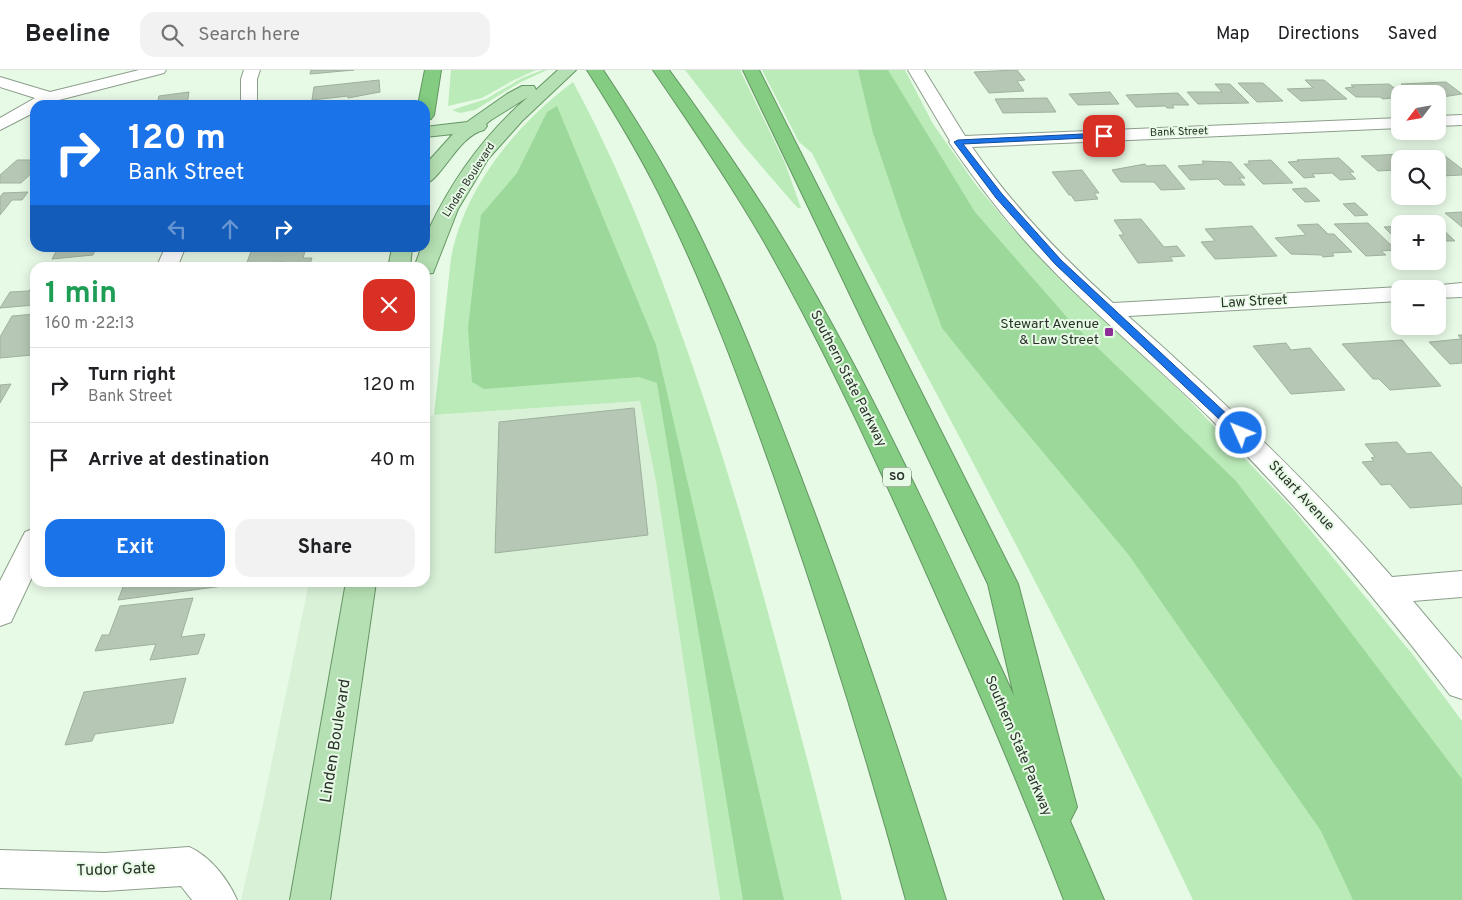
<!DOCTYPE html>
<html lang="en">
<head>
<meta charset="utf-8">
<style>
	:root { --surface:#fff; --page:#f2f2f2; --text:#202124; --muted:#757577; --line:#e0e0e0; --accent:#1a73e8 }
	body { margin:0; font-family:Overpass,sans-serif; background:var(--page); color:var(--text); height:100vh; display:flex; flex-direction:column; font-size:19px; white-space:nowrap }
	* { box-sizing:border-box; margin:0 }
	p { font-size:16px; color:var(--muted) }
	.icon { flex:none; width:28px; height:28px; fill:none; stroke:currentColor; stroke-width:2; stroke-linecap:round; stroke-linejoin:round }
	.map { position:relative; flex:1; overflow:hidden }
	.panel { position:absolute; left:30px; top:192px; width:400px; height:325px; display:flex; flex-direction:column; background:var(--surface); border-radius:15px; box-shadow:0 2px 12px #0003 }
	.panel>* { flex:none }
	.top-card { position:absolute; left:30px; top:30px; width:400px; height:152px; border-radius:15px; box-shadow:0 2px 12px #0003; background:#1a73e8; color:#fff; overflow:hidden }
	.needle { width:32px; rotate:239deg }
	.controls { position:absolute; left:1391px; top:15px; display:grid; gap:10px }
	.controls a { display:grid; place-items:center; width:55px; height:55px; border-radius:10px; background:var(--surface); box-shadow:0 2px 12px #0003; font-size:25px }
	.pin { position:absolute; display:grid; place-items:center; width:42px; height:42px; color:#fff; margin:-21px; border-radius:10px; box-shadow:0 2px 8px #0006 }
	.me { position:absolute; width:55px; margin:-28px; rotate:314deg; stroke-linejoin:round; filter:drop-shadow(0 0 4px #0008) }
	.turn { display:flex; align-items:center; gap:18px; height:105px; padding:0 15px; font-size:22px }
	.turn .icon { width:65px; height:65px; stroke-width:2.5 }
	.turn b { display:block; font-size:35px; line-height:42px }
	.lanes { display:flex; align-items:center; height:48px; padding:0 15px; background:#0003; justify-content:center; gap:25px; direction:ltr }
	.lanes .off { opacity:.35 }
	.round { display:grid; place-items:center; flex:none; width:52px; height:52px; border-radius:15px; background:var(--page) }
	.summary { display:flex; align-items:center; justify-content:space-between; height:85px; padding:0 15px }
	h1 { font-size:30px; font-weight:700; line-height:38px; color:#1e9e55 }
	.primary-button { display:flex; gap:10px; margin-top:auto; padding:10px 15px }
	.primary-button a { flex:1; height:58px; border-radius:15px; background:var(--accent); color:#fff; font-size:20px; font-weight:700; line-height:58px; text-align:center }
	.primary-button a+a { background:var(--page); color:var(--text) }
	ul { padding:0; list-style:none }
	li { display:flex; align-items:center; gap:15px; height:75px; padding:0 15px; border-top:1px solid var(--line) }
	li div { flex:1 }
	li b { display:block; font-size:19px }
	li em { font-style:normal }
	header { display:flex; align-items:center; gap:30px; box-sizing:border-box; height:70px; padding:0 25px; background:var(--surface); border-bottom:1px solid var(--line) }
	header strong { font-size:24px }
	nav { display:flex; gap:28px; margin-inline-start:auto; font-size:18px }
	.search { width:350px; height:45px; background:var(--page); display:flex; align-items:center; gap:12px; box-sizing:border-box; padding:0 18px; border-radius:15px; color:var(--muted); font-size:19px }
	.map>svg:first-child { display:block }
	.built { fill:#d8f1d7 }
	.green { fill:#bbebb9 }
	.forest { fill:#9cd89a }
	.building { fill:#b6c8b5; stroke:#9fb19e }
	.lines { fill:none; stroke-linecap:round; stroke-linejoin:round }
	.minor-casing { stroke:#8d9e8c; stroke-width:2 }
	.major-casing { stroke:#649663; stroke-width:2 }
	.highway-casing { stroke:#649663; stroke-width:2 }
	.minor { fill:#fff; fill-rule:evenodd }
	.major { fill:#b5e0b3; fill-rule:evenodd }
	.highway { fill:#83cc81; fill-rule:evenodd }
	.route { fill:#1a73e8; stroke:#114b97 }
	.poi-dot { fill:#8c2d96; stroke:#e7fae6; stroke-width:2 }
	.labels { text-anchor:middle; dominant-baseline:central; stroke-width:4; stroke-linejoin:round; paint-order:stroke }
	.far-street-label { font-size:11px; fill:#2b322b; stroke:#e7fae6 }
	.shield { fill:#e7fae6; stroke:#636e63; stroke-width:1 }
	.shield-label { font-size:12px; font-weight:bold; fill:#2b322b }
	.street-label { font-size:14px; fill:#2b322b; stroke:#e7fae6 }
	.poi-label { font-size:14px; fill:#2b322b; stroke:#e7fae6; text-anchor:end }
	.near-street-label { font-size:16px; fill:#2b322b; stroke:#e7fae6 }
</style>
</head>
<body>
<header>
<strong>Beeline</strong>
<div class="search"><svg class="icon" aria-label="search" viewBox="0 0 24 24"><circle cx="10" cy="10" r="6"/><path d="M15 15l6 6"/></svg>Search here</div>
<nav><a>Map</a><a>Directions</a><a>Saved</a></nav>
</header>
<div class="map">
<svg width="1462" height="830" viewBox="0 0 1462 830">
	<rect width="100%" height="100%" fill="#e7fae6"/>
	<polygon class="built" points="640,331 656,412 720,830 241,830 262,739 309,513 425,512 425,346"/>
	<g class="green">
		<polygon points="451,0 536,0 512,11 482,28 448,36"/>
		<polygon points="543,0 547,0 519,13 475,40 460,43 452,40 486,29 522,8"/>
		<polygon points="685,0 740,0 785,93 801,138 798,138 794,134 744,76"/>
		<path d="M762 0H905L933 54 976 115 1007 152 1057 206 1184 325 1292 438 1413 585 1462 651V830H1193C1129 694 1061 560 991 427 931 312 869 199 812 83L799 72Z"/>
		<path d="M573 12C612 84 644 161 672 238 711 344 744 452 773 561 797 650 821 740 842 830H720L656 412 640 331 434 345 451 188C465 116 516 55 573 12Z"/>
	</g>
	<g class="forest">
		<polygon points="858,0 888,0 975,142 1072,253 1236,411 1462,709 1462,830 1353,830 1321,761 1128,484 1002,333 942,258 902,149 873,63"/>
		<polygon points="557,36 656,275 784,830 743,830 657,313 639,307 484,319 472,312 468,258 481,145 517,103 547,42"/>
	</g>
	<g class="building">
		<polygon points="311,0 354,0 310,4"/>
		<polygon points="1017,0 1025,10 1017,11 1024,21 989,23 974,2"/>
		<polygon points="379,10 380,22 348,28 348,26 312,30 314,17"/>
		<polygon points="1305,10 1324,10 1347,29 1301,31 1287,19 1313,18"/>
		<polygon points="1446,12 1462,24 1442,27 1438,24 1414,24 1401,14"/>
		<polygon points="1238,13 1263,13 1283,31 1257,32"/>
		<polygon points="1215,14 1230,14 1249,33 1198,34 1187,22 1222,22"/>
		<polygon points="1389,14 1402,24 1400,27 1383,29 1380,27 1356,27 1345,18 1354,17 1351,15"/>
		<polygon points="189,22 187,35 157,35 159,26"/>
		<polygon points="1110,22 1119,34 1078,35 1069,24"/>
		<polygon points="1178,23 1189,35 1172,35 1174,38 1167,38 1165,36 1136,37 1126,25"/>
		<polygon points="1047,28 1056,42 1003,43 995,29"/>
		<polygon points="1429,83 1441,83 1462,99 1462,105 1441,106 1438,103 1438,89 1421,89 1419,87 1433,86"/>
		<polygon points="1403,84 1408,89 1400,89 1400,104 1395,100 1378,101 1361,86"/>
		<polygon points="1339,88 1354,102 1349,102 1356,109 1340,110 1332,103 1312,104 1315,107 1304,108 1288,92 1299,91 1297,90"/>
		<polygon points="17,90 35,90 35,100 21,113 0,113 0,105"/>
		<polygon points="1271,90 1293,113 1263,114 1244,94 1250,94 1248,91"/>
		<polygon points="1202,91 1231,92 1245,108 1239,108 1245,115 1224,115 1218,109 1190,110 1178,96 1204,94"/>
		<polygon points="1145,94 1147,96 1165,95 1185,119 1161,120 1154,112 1121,112 1112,100"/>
		<polygon points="1082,100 1099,123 1094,123 1098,129 1075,131 1071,125 1069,125 1052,102"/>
		<polygon points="1306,118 1320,131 1305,132 1292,119"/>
		<polygon points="28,122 22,130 12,130 0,145 0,127 3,123"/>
		<polygon points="1355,133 1368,145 1355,146 1343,134"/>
		<polygon points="1462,142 1462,157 1445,143"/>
		<polygon points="1141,149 1164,177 1177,176 1185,186 1170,187 1173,191 1138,193 1119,165 1124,165 1114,150"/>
		<polygon points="1368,153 1396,180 1381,181 1386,185 1366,186 1334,154"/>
		<polygon points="1318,154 1328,164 1334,164 1352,182 1332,183 1334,186 1323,187 1322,185 1291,184 1275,168 1306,165 1297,155"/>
		<polygon points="1438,155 1455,171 1439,171 1446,178 1438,178"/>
		<polygon points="1252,156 1277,186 1215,189 1201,172 1215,171 1205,159"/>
		<polygon points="1400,156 1400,173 1384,157"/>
		<polygon points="58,178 96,178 93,185 52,189"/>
		<polygon points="257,178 306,178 303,188 312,188 309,197 281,198 283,192 246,195 252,179"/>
		<polygon points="76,194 74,198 44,198 44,196"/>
		<polygon points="35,211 35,235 0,238 10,222 29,221"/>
		<polygon points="35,244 35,265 31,272 35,272 35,279 32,285 0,288 0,267 12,246"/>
		<polygon points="1458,265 1462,265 1462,293 1450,294 1429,272 1461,269"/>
		<polygon points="1402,270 1441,316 1390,320 1379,309 1373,309 1342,274"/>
		<polygon points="1286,273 1291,280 1310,278 1345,320 1291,324 1253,276"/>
		<polygon points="11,314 0,333 0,315"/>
		<polygon points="634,338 648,465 495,483 499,352"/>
		<polygon points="1397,372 1407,384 1431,382 1462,418 1462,434 1410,438 1390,414 1381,415 1362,392 1374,391 1371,388 1375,387 1365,374"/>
		<polygon points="125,512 224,512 223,516 118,530"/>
		<polygon points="193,528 181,567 205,564 198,584 150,590 156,574 95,581 102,565 109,565 120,536"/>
		<polygon points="186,608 173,653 95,664 92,671 65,675 84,622"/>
	</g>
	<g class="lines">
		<defs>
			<g id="minor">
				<polygon points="139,0 166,0 164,3 55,31 47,35 35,35 35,42 0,60 0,48 35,28 0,17 0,7 50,22"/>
				<polygon points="244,0 260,0 257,9 257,35 241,35 241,9"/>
				<path d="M908 0H924L965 66 1400 48V58L972 77C1012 135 1061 186 1113 233L1400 217 1406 219H1400V231L1128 246C1221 328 1310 413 1392 507L1462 501V527L1413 531 1462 589V629L1450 625C1376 528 1297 435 1210 348 1150 289 1084 236 1027 173 999 142 972 106 949 72L950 71Z"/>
				<polygon points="1462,45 1462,55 1438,56 1438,46"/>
				<polygon points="165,178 185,178 177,198 156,198"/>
				<polygon points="1462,213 1462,227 1438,228 1438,219 1428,219 1430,216"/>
				<polygon points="35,458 35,501 11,552 0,556 0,511 25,462"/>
				<path d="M189 777C210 786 228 809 237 830H192L181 816 105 821 0 818V780L105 783Z"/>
			</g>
			<g id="major">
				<path d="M558 0H576L522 51 488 89 458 139 433 203 425 204V198H414L421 178H425V167L429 159C453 108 485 64 528 27L491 50 486 54 487 56 484 60C458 66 442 109 425 114V95L453 64 425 67V57L467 52 507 24 522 16H534L536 20Z"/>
				<polygon points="392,178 412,178 410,198 388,198"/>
				<polygon points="346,512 376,512 330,830 290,830"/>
			</g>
			<g id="highway">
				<polygon points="425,0 441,0 434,45 431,49 425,50 425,35 418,35"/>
				<path d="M587 0H603C633 45 662 91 687 140 732 227 767 319 802 410 855 548 902 689 946 830H906C867 687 823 546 774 406 742 316 709 226 667 140 644 91 616 45 587 0Z"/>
				<path d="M653 0H669C709 55 748 111 783 169 871 315 942 471 1014 626L988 514 743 0H759L1018 514 1077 737 1070 751 1104 830H1064C1024 726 980 623 934 520 881 401 827 282 762 168 728 110 691 55 653 0Z"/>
			</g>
		</defs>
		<use href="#minor" class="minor-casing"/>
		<use href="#major" class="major-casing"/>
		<use href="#highway" class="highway-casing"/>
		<use href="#minor" class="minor"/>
		<use href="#major" class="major"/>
		<use href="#highway" class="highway"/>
	</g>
	<polygon class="route" points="1104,63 1108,66 1107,67 963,74 1002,124 1061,190 1244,360 1246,363 1244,366 1237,366 1055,194 996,128 954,72 958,70"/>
	<rect class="poi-dot" x="1104" y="257" width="10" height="10" rx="2.5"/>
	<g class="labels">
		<g class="far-street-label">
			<text transform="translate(1179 62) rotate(-2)">Bank Street</text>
			<text transform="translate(469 110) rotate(-57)">Linden Boulevard</text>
		</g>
		<rect class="shield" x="883" y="397.5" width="28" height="19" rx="4"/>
		<g class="shield-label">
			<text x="897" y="407">SO</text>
		</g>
		<g class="street-label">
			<text transform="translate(1254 232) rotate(-3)">Law Street</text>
			<text transform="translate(848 309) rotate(63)">Southern State Parkway</text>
			<text transform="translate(1301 426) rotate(47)">Stuart Avenue</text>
			<text transform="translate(1018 676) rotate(67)">Southern State Parkway</text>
		</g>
		<g class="poi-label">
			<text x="1099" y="254">Stewart Avenue<tspan x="1099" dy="16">&amp; Law Street</tspan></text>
		</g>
		<g class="near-street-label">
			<text transform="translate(336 671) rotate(-81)">Linden Boulevard</text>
			<text transform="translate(116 800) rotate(-2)">Tudor Gate</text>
		</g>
	</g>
</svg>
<div class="controls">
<a><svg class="needle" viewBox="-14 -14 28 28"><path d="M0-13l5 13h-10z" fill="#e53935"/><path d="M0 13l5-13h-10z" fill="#757577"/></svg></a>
<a><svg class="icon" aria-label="search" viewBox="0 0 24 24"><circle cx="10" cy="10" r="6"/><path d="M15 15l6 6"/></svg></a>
<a>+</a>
<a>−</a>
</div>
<div class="pin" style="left:1104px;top:66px;background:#d93025"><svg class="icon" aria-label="arrive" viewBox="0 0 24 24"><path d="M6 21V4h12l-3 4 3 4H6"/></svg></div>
<svg class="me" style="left:1241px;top:363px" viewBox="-20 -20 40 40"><circle r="17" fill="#1a73e8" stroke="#fff" stroke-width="3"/><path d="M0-11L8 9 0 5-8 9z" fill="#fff"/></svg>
<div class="top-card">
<div class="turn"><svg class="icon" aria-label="right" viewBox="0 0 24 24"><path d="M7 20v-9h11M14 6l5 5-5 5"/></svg><div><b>120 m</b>Bank Street</div></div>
<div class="lanes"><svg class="icon off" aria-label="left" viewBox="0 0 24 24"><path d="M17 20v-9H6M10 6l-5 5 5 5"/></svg><svg class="icon off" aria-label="ahead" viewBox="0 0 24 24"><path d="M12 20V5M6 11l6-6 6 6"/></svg><svg class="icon" aria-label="right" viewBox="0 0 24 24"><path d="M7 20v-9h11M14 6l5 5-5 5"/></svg></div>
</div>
<section class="panel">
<div class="summary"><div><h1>1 min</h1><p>160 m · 22:13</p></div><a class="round" style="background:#d93025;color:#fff"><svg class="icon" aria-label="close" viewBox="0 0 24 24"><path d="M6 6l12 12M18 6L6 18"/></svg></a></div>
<ul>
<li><svg class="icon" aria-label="right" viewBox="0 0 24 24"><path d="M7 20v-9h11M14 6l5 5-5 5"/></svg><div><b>Turn right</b><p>Bank Street</p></div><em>120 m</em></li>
<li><svg class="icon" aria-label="arrive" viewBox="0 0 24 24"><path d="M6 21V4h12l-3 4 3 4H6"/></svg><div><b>Arrive at destination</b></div><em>40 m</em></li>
</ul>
<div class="primary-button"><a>Exit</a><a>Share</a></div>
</section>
</div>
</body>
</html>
